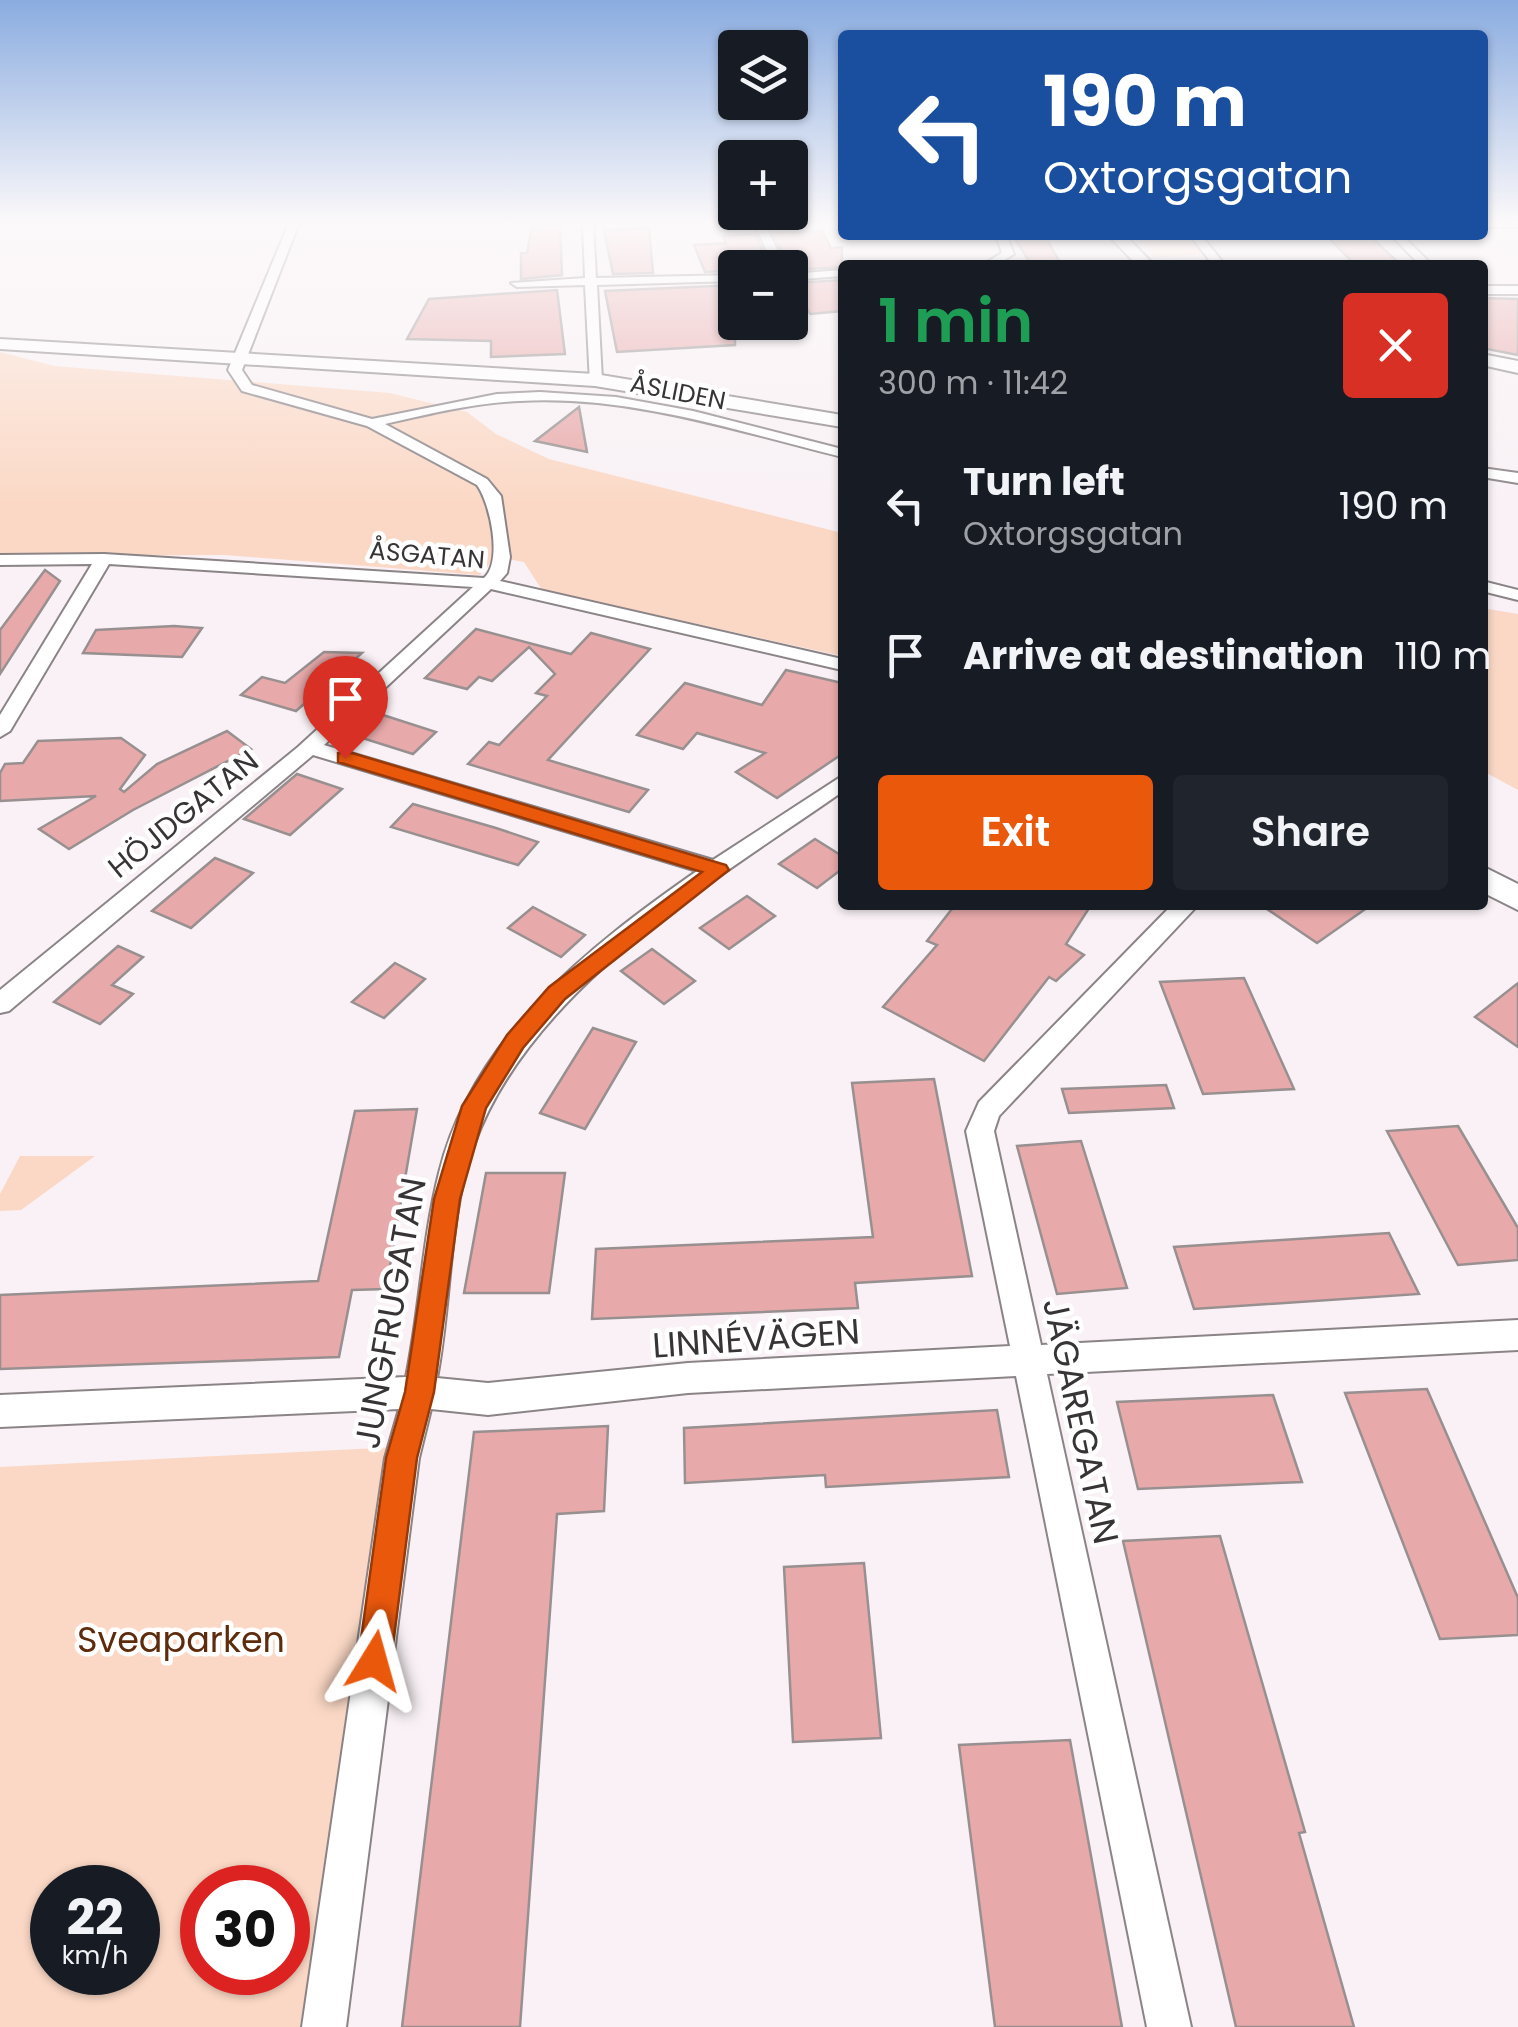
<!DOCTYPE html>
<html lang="en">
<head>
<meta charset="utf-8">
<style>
	:root { --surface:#171b24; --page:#20242c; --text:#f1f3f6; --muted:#9ea1a6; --accent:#ea580c }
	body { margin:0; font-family:Poppins,sans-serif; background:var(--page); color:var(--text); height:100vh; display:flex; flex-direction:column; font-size:38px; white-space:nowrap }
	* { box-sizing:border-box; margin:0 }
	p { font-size:32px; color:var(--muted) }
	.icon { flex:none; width:55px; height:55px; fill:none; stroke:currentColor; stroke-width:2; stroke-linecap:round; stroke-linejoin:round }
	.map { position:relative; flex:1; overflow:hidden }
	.panel { position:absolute; left:838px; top:260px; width:650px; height:650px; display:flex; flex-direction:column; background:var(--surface); border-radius:10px; box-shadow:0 2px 8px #0004 }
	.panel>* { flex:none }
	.top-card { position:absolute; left:838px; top:30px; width:650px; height:210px; border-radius:10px; box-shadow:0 2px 8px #0004; background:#1a4fa0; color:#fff; overflow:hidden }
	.fabs { position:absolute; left:718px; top:30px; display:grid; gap:20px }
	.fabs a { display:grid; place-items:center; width:90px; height:90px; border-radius:10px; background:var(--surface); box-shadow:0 2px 8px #0004; font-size:50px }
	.speed { position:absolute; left:30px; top:1865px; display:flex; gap:20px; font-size:50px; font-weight:700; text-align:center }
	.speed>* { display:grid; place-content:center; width:130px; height:130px; border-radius:50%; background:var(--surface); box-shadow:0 2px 8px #0004; line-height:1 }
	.speed small { font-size:25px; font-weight:400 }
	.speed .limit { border:15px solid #d22; background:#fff; color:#111 }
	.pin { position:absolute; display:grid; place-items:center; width:85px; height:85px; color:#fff; margin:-102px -42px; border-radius:50% 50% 50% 0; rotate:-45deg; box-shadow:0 0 10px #0007 }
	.pin .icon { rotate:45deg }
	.me { position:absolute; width:110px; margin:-55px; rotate:8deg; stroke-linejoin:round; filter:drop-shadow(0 0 8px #0008) }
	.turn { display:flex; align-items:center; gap:35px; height:210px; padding:0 40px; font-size:45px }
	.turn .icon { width:130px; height:130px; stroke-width:2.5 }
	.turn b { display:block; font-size:70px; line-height:85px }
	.round { display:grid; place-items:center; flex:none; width:105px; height:105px; border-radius:10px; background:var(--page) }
	.overview { display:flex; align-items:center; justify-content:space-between; height:170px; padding:0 40px }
	h1 { font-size:60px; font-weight:600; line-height:75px; color:#1e9e55 }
	.action { display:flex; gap:20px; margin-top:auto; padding:20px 40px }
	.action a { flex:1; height:115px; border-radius:10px; background:var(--accent); color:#fff; font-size:40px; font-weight:600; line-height:115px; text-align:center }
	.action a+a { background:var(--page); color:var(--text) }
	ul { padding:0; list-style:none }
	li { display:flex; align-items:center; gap:30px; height:150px; padding:0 40px }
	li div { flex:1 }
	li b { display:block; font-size:38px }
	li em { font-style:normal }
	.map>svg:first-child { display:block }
	.green { fill:#fbd8c5; fill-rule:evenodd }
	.building { fill:#e8a9aa; stroke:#989090; stroke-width:2.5 }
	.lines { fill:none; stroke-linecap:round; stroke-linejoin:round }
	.minor-casing { stroke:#8b8487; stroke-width:4 }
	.secondary-casing { stroke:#8b8487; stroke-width:4 }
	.minor { fill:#fff; fill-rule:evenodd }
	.secondary { fill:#fff; fill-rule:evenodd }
	.route { fill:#ea580c; stroke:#983908; stroke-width:2.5 }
	.labels { text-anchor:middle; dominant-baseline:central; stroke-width:9; stroke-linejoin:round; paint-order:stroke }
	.far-street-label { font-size:25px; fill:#373436; stroke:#fff }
	.street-label { font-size:30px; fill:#373436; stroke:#fff }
	.near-street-label { font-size:35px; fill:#373436; stroke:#fff }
	.near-park-label { font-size:35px; fill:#5e2c0c; stroke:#fff }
</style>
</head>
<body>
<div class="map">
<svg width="1518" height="2027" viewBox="0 0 1518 2027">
	<rect width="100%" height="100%" fill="#f9f1f5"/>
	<g class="green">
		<polygon points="1133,235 1189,235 1206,253 1157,258"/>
		<polygon points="0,352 54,366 390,393 467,412 496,434 549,459 842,533 842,656 542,590 524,562 496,557 480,575 225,555 0,556"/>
		<polygon points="1482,608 1518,614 1518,790 1483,771"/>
		<polygon points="20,1156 95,1156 21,1210 0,1211 0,1194"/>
		<path d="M397 1447 300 2027H0V1467ZM52 1888H138V1972H52ZM202 1888H288V1972H202Z"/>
	</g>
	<g class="building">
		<polygon points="560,225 562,275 521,279 521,253 527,253 532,226"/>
		<polygon points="649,228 653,273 613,274 604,230"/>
		<polygon points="822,231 831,248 842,247 842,267 790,270 773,233"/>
		<polygon points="755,234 771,268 705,272 694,245 726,243 723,236"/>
		<polygon points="1013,235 1045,235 1061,265 1031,265"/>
		<polygon points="1328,237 1371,237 1401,265 1355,265"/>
		<polygon points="842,280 842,311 810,314 794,283"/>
		<polygon points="735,285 735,345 617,352 605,291"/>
		<polygon points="557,290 565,354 491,357 491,341 407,339 429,299"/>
		<polygon points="1482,298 1518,299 1518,355 1482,348"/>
		<polygon points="579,407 587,452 535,441"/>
		<polygon points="45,570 60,581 0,674 0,630"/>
		<polygon points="174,626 202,628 182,657 83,653 96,630"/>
		<polygon points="476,629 571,654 591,633 650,649 548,760 648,790 629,812 468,764 489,742 499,745 547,696 536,693 555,674 529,647 492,681 479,677 467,689 425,678"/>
		<polygon points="324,652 362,653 296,711 241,695 262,677 285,683"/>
		<polygon points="786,670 842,683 842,754 777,798 736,772 765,753 697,733 683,749 637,735 685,683 762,705"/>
		<polygon points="383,715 436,732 413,754 359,737"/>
		<polygon points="227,731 251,749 133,810 69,849 39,829 96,796 0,801 0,773 5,764 23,763 38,741 121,738 145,755 120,789 124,792 157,764"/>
		<polygon points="297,774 342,789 290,835 244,819"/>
		<polygon points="413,804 496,828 538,842 518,865 391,827"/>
		<polygon points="815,839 842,856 842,869 817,888 779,864"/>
		<polygon points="215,858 253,873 191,928 152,911"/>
		<polygon points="747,896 775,916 729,949 700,928"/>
		<polygon points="955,905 1091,905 1066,944 1084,955 1056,981 1049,977 984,1061 883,1007 937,945 927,941"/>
		<polygon points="1261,905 1371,905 1317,943"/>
		<polygon points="533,907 585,935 561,957 508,928"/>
		<polygon points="118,946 143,957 112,985 133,994 100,1024 54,1002"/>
		<polygon points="652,949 695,981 664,1004 621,971"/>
		<polygon points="395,963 425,979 384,1018 352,1002"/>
		<polygon points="1244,978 1294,1089 1203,1094 1160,982"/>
		<polygon points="1518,983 1518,1047 1475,1017"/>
		<polygon points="593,1028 636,1042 585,1129 540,1113"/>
		<polygon points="934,1079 972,1276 855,1283 858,1308 592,1319 596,1249 873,1237 852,1083"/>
		<polygon points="1166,1085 1174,1108 1069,1113 1062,1089"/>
		<polygon points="417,1109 386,1289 352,1290 339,1357 0,1369 0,1295 318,1281 355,1111"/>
		<polygon points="1458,1126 1518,1228 1518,1260 1458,1265 1387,1131"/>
		<polygon points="1081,1141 1127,1288 1057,1294 1017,1146"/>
		<polygon points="486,1173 565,1173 549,1293 464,1293"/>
		<polygon points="1389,1233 1419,1294 1194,1309 1174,1247"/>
		<polygon points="1427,1389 1518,1598 1518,1635 1440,1639 1345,1393"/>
		<polygon points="1273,1395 1302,1482 1138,1489 1117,1402"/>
		<polygon points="997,1410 1009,1477 826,1487 825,1475 685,1483 684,1428"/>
		<polygon points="608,1426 604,1511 557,1514 520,2027 402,2027 474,1432"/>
		<polygon points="1220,1536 1305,1832 1299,1833 1354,2027 1236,2027 1123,1541"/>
		<polygon points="864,1563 881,1738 793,1742 784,1567"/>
		<polygon points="1070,1740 1122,2027 995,2027 959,1745"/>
	</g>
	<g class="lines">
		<defs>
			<g id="minor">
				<path d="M289 223H299L242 370 252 385 372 419 497 394 540 392 616 397 693 411 842 449V457C737 431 630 395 520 401 474 403 429 414 385 424L487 479 501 496 510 557 507 573 500 581 842 659V670L491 589 324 745 713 860 842 776V792C713 882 530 989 474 1145 448 1218 452 1302 437 1378L488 1383 688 1363 1010 1346 966 1131 979 1102 1172 905H1198L999 1116 994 1131 1041 1345 1518 1320V1350L1047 1374 1191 2027H1147L1016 1376 688 1393 488 1415 431 1409 419 1458 346 2027H302L385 1458 399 1409 0 1427V1395L406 1377C420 1309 422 1240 439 1173 472 1038 588 947 697 871L313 755 9 1011 0 1013V990L298 747 473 587 109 564 10 731 0 737V715L92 564 0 565V555L104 554 484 578C503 561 490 503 477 485L367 426 242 391 228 370Z"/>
				<polygon points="583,223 593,223 596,278 735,275 735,281 597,285 602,380 590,383 585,285 517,287 511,283 585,278"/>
				<polygon points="754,223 764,223 786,268 775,268"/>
				<rect x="1482" y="223" width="36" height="4"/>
				<polygon points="996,235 1006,235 1014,254 996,265 982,265 1002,253"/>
				<polygon points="1190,235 1201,235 1225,265 1213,265"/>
				<polygon points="1391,235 1402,235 1432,265 1420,265"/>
				<polygon points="842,270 842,276 790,280 790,274"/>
				<rect x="1482" y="286" width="36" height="8"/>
				<polygon points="1482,468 1518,473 1518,483 1482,477"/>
				<polygon points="1482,581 1518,590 1518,600 1482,591"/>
			</g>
			<g id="secondary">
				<polygon points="1108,235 1125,235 1154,265 1137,265"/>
				<polygon points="0,339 595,374 842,415 842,427 595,386 0,349"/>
				<polygon points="1482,354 1518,361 1518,373 1482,365"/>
				<polygon points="1482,866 1518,884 1518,910 1482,892"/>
			</g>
		</defs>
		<use href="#minor" class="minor-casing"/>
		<use href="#secondary" class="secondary-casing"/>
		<use href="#minor" class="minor"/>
		<use href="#secondary" class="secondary"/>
	</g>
	<linearGradient id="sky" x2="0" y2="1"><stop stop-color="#8aace0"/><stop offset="0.44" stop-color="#fcf9fa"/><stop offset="1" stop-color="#fcf9fa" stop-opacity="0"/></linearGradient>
	<rect width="1518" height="507" fill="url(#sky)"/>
	<polygon class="route" points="338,753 352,753 726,865 729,870 565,999 523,1048 486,1108 460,1199 434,1392 417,1458 391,1661 386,1673 374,1678 363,1673 358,1661 386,1458 405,1392 434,1199 462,1106 507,1035 549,987 702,872 338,762"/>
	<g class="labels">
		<g class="far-street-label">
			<text transform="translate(678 392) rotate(11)">ÅSLIDEN</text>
			<text transform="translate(427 555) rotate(5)">ÅSGATAN</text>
		</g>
		<g class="street-label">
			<text transform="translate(183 814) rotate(-39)">HÖJDGATAN</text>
		</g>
		<g class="near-street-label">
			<text transform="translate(390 1313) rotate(-80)">JUNGFRUGATAN</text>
			<text transform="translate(756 1338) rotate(-4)">LINNÉVÄGEN</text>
			<text transform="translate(1081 1421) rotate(78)">JÄGAREGATAN</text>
		</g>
		<g class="near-park-label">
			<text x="181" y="1639">Sveaparken</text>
		</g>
	</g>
</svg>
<div class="fabs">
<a><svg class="icon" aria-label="layers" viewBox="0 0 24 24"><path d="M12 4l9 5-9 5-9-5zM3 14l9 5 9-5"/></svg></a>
<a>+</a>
<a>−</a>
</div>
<div class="speed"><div>22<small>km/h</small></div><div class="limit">30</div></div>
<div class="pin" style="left:345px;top:758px;background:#d93025"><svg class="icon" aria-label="arrive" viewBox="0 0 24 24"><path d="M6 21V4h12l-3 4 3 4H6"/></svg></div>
<svg class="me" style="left:374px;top:1661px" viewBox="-20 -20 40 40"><path d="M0-17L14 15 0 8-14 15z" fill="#ea580c" stroke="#fff" stroke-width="4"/></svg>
<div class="top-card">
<div class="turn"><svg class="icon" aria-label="left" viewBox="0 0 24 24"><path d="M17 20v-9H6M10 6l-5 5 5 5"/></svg><div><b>190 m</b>Oxtorgsgatan</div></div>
</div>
<section class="panel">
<div class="overview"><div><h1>1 min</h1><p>300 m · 11:42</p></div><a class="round" style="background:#d93025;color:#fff"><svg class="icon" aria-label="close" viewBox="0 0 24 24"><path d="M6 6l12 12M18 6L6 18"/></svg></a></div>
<ul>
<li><svg class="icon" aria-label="left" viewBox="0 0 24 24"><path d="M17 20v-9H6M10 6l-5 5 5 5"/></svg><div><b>Turn left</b><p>Oxtorgsgatan</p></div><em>190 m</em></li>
<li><svg class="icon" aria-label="arrive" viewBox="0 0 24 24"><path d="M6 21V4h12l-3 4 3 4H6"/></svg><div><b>Arrive at destination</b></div><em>110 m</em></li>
</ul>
<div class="action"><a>Exit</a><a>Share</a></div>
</section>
</div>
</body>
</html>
